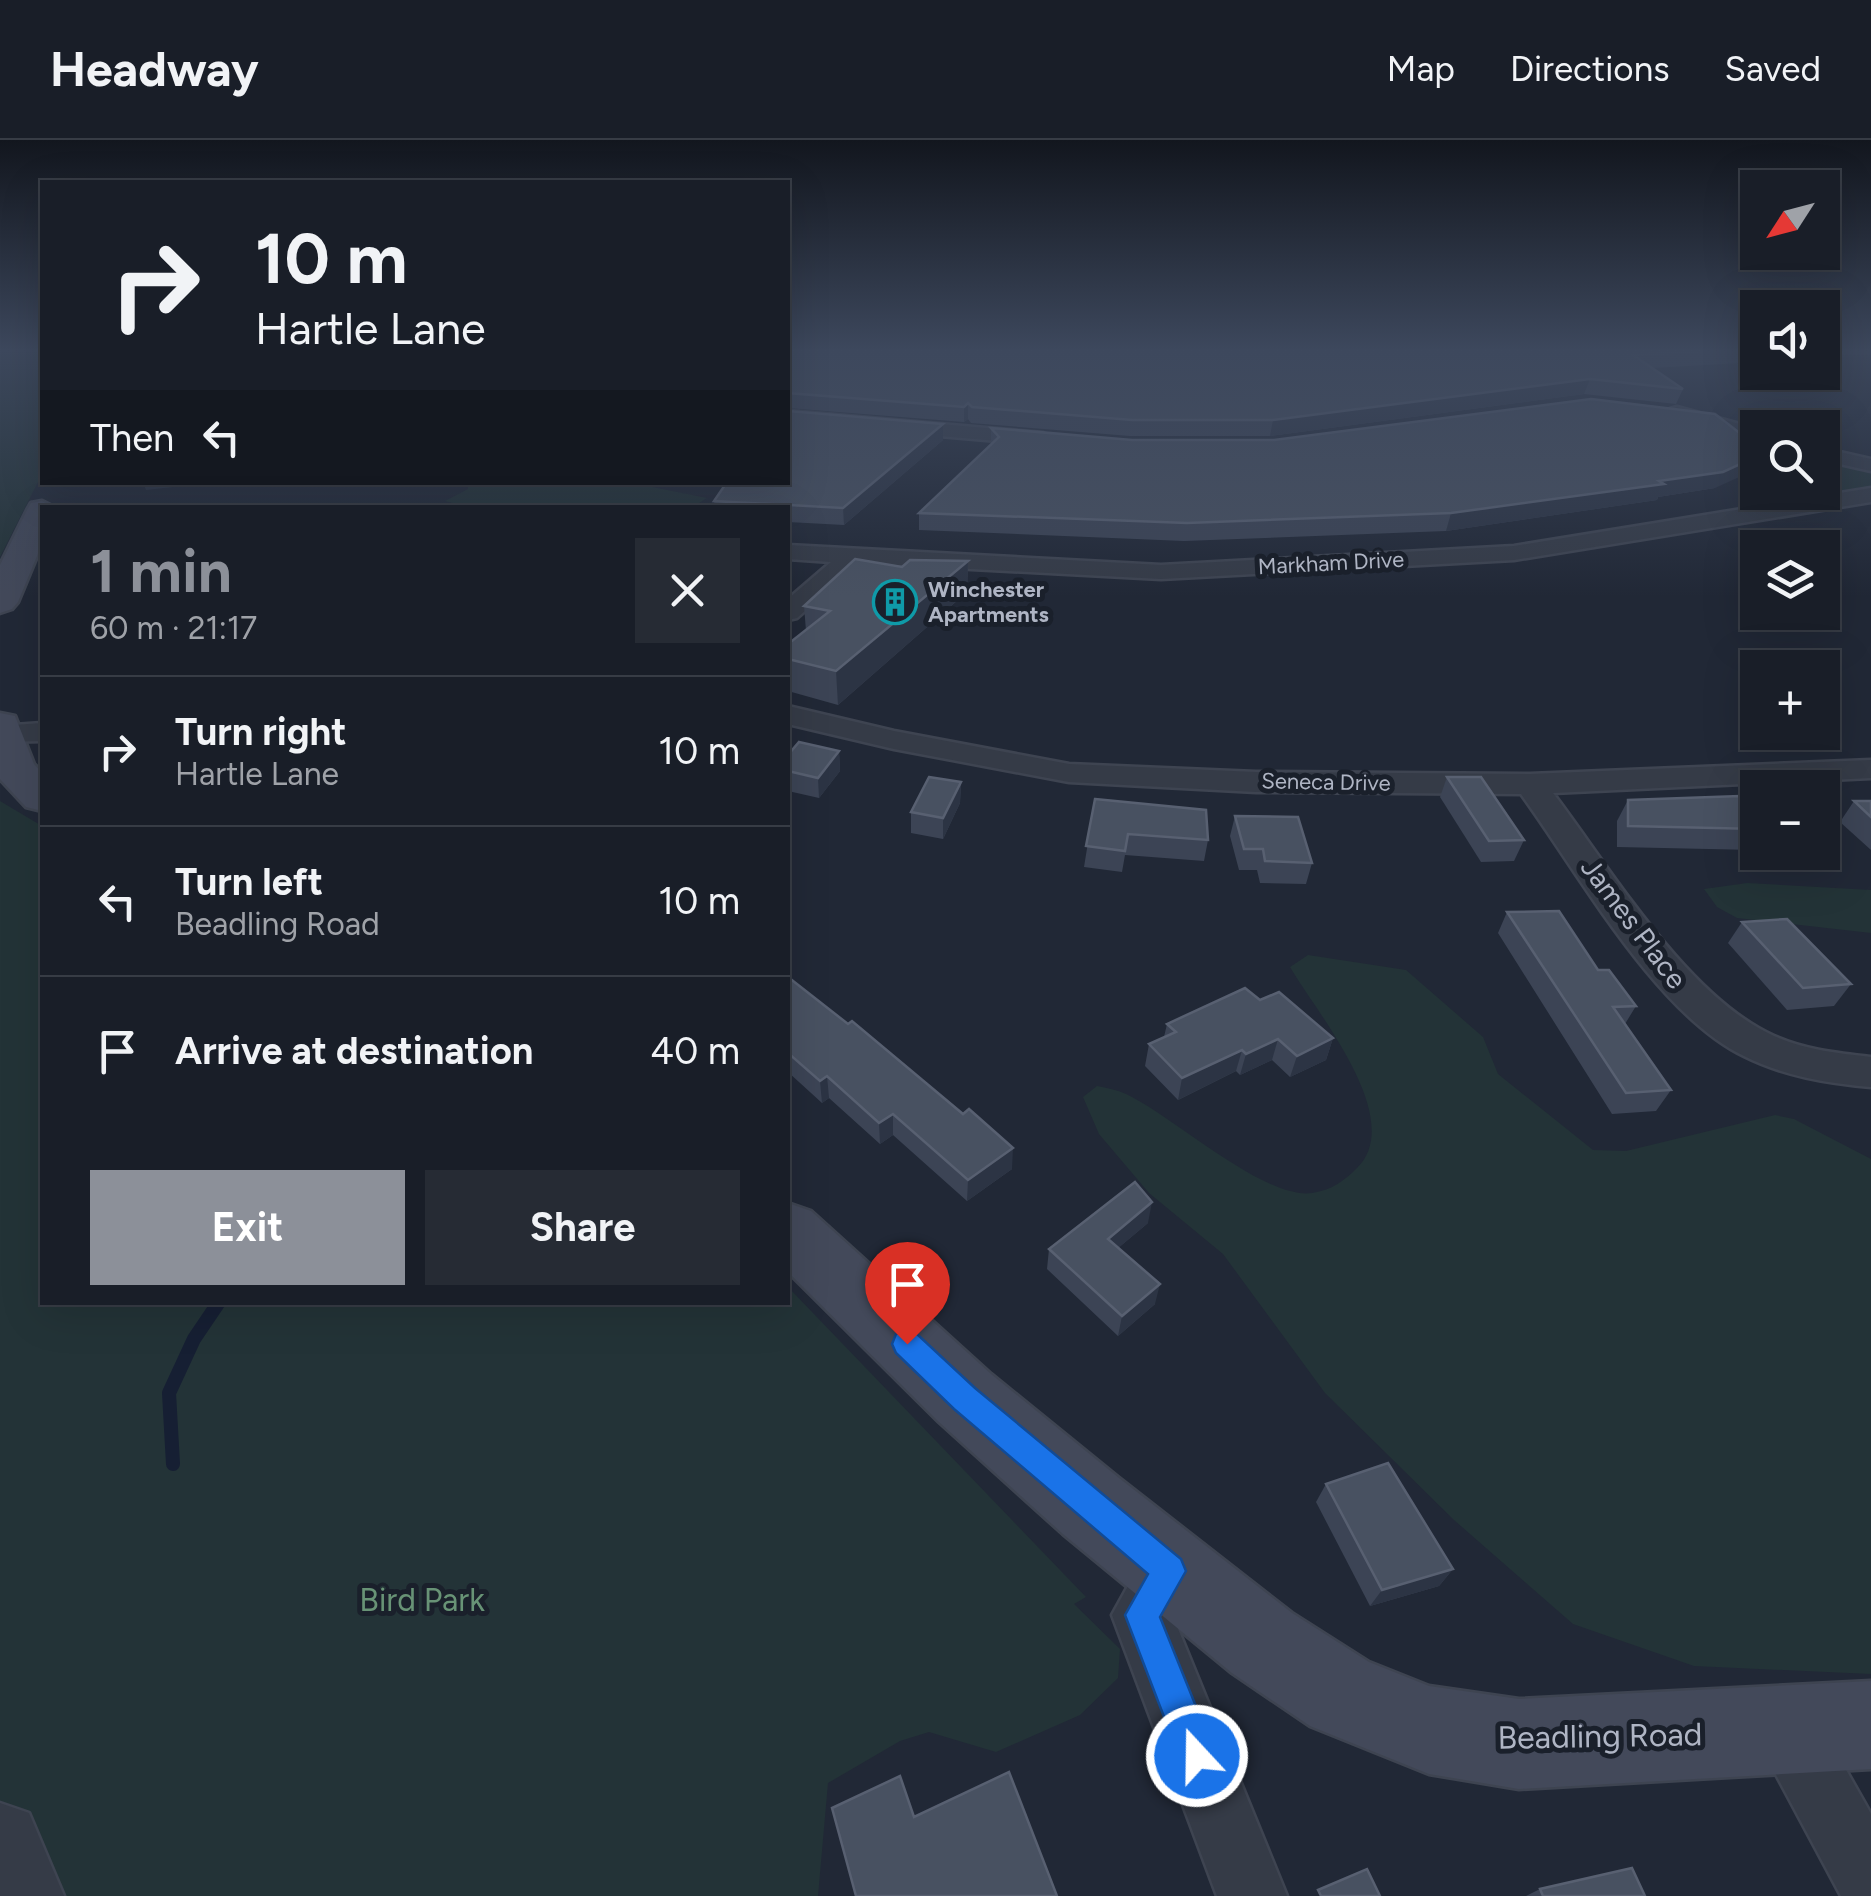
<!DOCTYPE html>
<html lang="en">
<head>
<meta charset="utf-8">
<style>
	:root { --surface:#191e28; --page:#262b34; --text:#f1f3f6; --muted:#9fa2a8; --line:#373c45; --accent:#8c9099 }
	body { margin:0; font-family:Figtree,sans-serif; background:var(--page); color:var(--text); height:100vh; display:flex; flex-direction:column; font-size:38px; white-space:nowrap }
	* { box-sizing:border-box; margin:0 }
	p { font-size:32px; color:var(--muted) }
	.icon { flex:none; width:55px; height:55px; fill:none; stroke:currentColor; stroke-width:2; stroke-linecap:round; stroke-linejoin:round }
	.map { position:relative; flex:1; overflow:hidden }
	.panel { position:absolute; left:40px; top:365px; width:750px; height:800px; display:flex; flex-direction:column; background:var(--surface); border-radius:0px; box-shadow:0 10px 40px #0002,0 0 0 2px var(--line) }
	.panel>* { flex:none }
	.guide { position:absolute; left:40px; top:40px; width:750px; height:305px; border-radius:0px; box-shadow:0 10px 40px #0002,0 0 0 2px var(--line); background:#191e28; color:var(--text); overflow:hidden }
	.needle { width:65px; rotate:234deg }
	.controls { position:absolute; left:1740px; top:30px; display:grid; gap:20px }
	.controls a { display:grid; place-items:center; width:100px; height:100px; border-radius:0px; background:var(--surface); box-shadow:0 10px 40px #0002,0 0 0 2px var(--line); font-size:50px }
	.pin { position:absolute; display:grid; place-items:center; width:85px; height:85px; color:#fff; margin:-102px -42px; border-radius:50% 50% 50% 0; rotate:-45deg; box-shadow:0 0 10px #0007 }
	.pin .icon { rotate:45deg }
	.me { position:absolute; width:110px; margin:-55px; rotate:339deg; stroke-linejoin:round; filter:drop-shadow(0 0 8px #0008) }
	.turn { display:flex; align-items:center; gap:35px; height:210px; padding:0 50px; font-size:45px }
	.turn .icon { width:130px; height:130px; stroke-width:2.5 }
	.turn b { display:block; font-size:70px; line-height:85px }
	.then { display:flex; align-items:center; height:95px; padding:0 50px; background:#0003; gap:20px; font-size:38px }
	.round { display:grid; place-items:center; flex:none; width:105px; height:105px; border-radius:0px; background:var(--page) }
	.headline { display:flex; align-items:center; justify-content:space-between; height:170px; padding:0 50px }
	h1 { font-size:60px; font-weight:700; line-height:75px; color:var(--accent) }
	.primary-button { display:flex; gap:20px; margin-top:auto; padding:20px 50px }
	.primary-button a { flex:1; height:115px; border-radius:0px; background:var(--accent); color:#fff; font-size:40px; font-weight:700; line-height:115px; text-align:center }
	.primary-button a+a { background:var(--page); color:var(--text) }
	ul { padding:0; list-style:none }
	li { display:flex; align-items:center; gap:30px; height:150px; padding:0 50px; border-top:2px solid var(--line) }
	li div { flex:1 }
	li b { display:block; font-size:38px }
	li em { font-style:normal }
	header { display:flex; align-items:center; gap:60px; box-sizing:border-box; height:140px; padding:0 50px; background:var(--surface); border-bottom:2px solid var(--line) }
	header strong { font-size:48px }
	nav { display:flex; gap:55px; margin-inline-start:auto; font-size:35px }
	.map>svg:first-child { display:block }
	.green { fill:#233337 }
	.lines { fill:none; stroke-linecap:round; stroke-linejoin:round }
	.stream { stroke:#161f33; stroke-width:14 }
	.street-casing { stroke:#3e4451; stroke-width:5 }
	.secondary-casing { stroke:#3e4451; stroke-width:5 }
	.street { fill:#353b47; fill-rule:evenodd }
	.secondary { fill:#43495a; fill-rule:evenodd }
	.wall { fill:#3c4455 }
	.shaded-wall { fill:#2c3444 }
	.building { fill:#485161; stroke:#586071; stroke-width:2.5 }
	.route { fill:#1a73e8; stroke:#114b97; stroke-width:2.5 }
	.labels { text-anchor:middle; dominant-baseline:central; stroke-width:10; stroke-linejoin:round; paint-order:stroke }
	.far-street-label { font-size:22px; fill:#afb5c4; stroke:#1a202b }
	.far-poi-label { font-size:22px; font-weight:bold; fill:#afb5c4; stroke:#1a202b; text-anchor:start }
	.street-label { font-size:28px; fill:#afb5c4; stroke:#1a202b }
	.near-park-label { font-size:32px; fill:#689376; stroke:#1a202b }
	.near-street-label { font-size:32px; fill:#afb5c4; stroke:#1a202b }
</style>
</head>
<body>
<header>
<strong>Headway</strong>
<nav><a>Map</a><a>Directions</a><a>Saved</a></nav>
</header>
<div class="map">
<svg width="1871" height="1756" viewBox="0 0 1871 1756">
	<rect width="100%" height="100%" fill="#212836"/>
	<g class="green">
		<polygon points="0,211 42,211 42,334 0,417"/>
		<polygon points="1823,318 1871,327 1871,349 1830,353"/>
		<polygon points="468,343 632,343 707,358 691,368 472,368 445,361 468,349"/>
		<polygon points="0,661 42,686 42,1162 788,1162 788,1147 1086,1457 1074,1464 1120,1509 1118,1538 1080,1575 996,1612 929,1592 900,1601 828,1643 818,1756 0,1756"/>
		<polygon points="1747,743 1871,750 1871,793 1737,778 1717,767 1704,749"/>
		<path d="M1308 815 1406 830 1483 897 1498 934 1593 1010 1626 1011 1775 975 1794 979 1871 1019V1534L1694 1526 1573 1484 1454 1380 1325 1253 1223 1114 1149 1053 1099 994 1083 957 1097 946C1107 948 1117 950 1126 954 1172 975 1264 1060 1312 1053 1332 1050 1344 1041 1357 1028 1407 979 1316 872 1290 827Z"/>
	</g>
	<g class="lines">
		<polyline class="stream" points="173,1324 169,1253 194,1199 219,1162"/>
		<defs>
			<g id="street">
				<polygon points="1677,267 1758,289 1758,301 1670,277 1670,269"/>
				<polygon points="788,271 1043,293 1053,299 1043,305 788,283"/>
				<polygon points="1822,308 1871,319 1871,331 1822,320"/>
				<polygon points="1871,348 1871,362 1514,420 1161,439 859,423 797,478 788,480 788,459 831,422 788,419 788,405 1161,425 1514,406"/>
				<path d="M788 566 894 591 1069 624 1256 632 1530 634 1871 620V638L1553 653C1610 728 1687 857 1774 896 1805 910 1837 913 1871 917V947C1827 943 1784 936 1744 916 1656 874 1578 732 1521 654L1256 652 1069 642 894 609 788 584Z"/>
				<polygon points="42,583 42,601 0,602 0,586"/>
				<polygon points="1169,1401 1190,1410 1199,1431 1174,1479 1287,1756 1217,1756 1112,1475 1148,1410"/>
				<polygon points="1788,1559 1811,1568 1871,1674 1871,1756 1841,1756 1765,1614 1756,1591 1765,1568"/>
				<polygon points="0,1663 29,1673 64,1756 0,1756"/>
			</g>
			<g id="secondary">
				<polygon points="42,361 56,368 42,368 42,404 18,462 12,469 0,473 0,425 27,370 31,363"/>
				<polygon points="0,573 15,576 34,624 42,633 42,671 26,667 0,639"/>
				<polygon points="788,1063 811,1071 991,1234 1119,1338 1292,1473 1369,1522 1429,1546 1519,1559 1871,1541 1871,1629 1519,1649 1429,1634 1310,1586 1232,1533 1063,1394 939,1282 788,1132"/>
			</g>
		</defs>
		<use href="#street" class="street-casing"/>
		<use href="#secondary" class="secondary-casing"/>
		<use href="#street" class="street"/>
		<use href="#secondary" class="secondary"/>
	</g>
	<g class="wall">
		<polygon points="788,211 1758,211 1758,222 1652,228 1683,249 1676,264 1584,254 1270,296 1130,296 971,283 968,279 964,282 788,268"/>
		<rect x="1822" y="211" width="49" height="4"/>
		<polygon points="943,284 943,300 844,385 788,382 788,368 715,368 714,361"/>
		<polygon points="991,288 1715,348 1658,357 1657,360 1446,391 1184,401 919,390 919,373 991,305"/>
		<polygon points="968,421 967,452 838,565 788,551 788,504 806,491 804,466 902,427"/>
		<polygon points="839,611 840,631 819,658 788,651 788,615"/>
		<polygon points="1447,637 1524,700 1514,721 1481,722 1440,657"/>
		<polygon points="961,642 960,663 943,699 911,693 911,672"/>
		<polygon points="1095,659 1208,700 1204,721 1125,715 1122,732 1084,727"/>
		<polygon points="1628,660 1758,678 1758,704 1754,710 1617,707 1617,681"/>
		<polygon points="1854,661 1871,661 1871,710 1840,682"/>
		<polygon points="1235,676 1312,723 1306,744 1260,743 1257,730 1239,730 1230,696"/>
		<polygon points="1507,772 1598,830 1636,866 1625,884 1671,950 1656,971 1612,974 1498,793"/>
		<polygon points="1742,782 1851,844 1834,866 1787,870 1728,803"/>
		<polygon points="788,837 1012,1029 967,1061 893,995 880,1004 829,958 822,963 788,932"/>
		<polygon points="1260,860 1333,898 1326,920 1290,937 1272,920 1240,935 1236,931 1178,960 1145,926 1149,904 1164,897 1167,884"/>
		<polygon points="1148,1083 1118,1108 1155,1164 1118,1196 1047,1129 1049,1109"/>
		<polygon points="1326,1344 1453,1429 1439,1446 1370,1466 1316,1362"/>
		<polygon points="1540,1749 1645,1756 1526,1756"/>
	</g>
	<g class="shaded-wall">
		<polygon points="1590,239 1584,254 1270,296 1273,280"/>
		<polygon points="968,263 968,279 964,282 964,267"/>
		<polygon points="943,284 943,300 844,385 843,368"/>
		<polygon points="1758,316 1757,329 1715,348 1658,357 1657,360 1446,391 1451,373 1659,341"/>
		<polygon points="143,342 183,342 182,346 146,350"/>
		<polygon points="968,421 967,452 838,565 836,531"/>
		<polygon points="839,611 840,631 819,658 818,638"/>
		<polygon points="961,642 960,663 943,699 943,678"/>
		<polygon points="1333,898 1326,920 1290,937 1297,916"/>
		<polygon points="1278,899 1272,920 1240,935 1246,914"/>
		<polygon points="1242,910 1236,931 1178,960 1182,938"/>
		<polygon points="827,936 829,958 822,963 820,941"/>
		<polygon points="893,974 893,995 880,1004 879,983"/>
		<polygon points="1013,1008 1012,1029 967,1061 968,1040"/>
		<polygon points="1152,1062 1148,1083 1104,1120 1108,1099"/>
		<polygon points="1160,1144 1155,1164 1118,1196 1122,1176"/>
		<polygon points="1453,1429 1439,1446 1370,1466 1382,1450"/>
	</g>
	<g class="building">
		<polygon points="788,211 1707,211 1633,215 1683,249 1590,239 1273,280 1132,280 972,267 968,263 964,267 788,253"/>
		<polygon points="1591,259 1715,274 1758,307 1758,316 1723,332 1659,341 1664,344 1451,373 1187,383 919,373 999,297 991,288 1132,300 1274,300"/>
		<polygon points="788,271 943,284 843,368 714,361 727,342 788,342"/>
		<polygon points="855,419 902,427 910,420 968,421 836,531 788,519 788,504 830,471 804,466"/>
		<polygon points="799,602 839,611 818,638 788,631 788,615"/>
		<polygon points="929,637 961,642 943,678 911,672"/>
		<polygon points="1447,637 1481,637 1524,700 1489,701"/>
		<polygon points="1740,656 1758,678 1758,689 1628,686 1628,660"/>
		<polygon points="1095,659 1206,670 1208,700 1128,694 1125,711 1086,706"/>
		<polygon points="1854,661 1871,661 1871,677"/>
		<polygon points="1235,676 1298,677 1312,723 1265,721 1263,709 1244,709"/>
		<polygon points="1559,771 1598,830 1609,830 1636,866 1613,867 1671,950 1626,953 1507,772"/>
		<polygon points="1787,779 1851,844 1803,848 1742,782"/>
		<polygon points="788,837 848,884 852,881 963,974 969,969 1013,1008 968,1040 893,974 879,983 827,936 820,941 788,913"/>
		<polygon points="1245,848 1260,860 1279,852 1333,898 1297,916 1278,899 1246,914 1242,910 1182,938 1149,904 1176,892 1167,884"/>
		<polygon points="1135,1042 1152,1062 1108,1099 1160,1144 1122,1176 1049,1109"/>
		<polygon points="1388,1323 1453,1429 1382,1450 1326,1344"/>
		<polygon points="1009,1632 1057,1756 856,1756 832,1668 900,1636 914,1677"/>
		<polygon points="1632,1728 1645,1756 1543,1756 1540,1749"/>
		<polygon points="1367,1729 1380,1756 1321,1756 1318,1750"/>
	</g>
	<linearGradient id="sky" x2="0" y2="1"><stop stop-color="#12161e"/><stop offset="0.46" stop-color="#3d485d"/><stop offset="1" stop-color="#3d485d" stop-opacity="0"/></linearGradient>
	<rect width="1871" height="457" fill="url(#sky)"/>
	<polygon class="route" points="907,1190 917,1194 975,1248 1181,1419 1186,1431 1160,1477 1216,1616 1210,1629 1197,1634 1184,1629 1125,1475 1148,1434 954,1269 896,1213 892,1204 896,1194"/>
	<defs>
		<symbol id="building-ring" viewBox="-11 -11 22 22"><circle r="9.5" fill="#1a202b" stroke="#0f9aa8" stroke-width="1.5"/><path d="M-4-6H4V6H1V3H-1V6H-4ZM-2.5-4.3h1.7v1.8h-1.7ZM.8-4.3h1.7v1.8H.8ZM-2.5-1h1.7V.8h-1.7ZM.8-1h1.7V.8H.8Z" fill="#0f9aa8"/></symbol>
	</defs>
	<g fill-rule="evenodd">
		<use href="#building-ring" x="870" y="437" width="50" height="50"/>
	</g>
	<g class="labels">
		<g class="far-street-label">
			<text transform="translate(1331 423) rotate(-3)">Markham Drive</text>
			<text transform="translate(1326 642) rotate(1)">Seneca Drive</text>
		</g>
		<g class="far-poi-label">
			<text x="928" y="449">Winchester<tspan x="928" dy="25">Apartments</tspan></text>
		</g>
		<g class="street-label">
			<text transform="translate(1634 783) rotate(53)">James Place</text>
		</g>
		<g class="near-park-label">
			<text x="422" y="1460">Bird Park</text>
		</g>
		<g class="near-street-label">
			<text transform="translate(1600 1596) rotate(-1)">Beadling Road</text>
		</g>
	</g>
</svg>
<div class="controls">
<a><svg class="needle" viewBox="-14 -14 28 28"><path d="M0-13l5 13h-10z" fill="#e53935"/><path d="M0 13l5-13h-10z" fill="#9fa2a8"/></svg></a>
<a><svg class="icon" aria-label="sound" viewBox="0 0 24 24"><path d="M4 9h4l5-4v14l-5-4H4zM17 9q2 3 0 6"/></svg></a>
<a><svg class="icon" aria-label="search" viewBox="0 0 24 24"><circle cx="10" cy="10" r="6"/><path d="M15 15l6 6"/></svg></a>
<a><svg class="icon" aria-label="layers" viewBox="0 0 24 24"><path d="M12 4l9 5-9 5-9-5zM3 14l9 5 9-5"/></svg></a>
<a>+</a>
<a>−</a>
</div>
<div class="pin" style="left:907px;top:1204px;background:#d93025"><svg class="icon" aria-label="arrive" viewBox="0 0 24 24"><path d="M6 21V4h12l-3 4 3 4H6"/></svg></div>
<svg class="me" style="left:1197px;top:1616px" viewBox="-20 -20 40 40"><circle r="17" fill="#1a73e8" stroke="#fff" stroke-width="3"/><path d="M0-11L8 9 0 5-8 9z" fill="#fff"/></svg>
<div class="guide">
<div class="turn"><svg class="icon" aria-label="right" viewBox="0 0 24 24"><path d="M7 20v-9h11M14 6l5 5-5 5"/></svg><div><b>10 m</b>Hartle Lane</div></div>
<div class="then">Then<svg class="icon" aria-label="left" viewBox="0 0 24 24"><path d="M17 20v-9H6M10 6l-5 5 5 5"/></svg></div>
</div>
<section class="panel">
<div class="headline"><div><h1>1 min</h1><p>60 m · 21:17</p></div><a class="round"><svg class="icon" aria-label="close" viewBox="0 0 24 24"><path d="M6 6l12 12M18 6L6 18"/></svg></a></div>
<ul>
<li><svg class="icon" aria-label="right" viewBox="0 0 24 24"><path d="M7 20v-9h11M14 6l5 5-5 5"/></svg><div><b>Turn right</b><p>Hartle Lane</p></div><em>10 m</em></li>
<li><svg class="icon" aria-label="left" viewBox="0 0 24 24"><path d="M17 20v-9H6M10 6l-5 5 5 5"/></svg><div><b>Turn left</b><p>Beadling Road</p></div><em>10 m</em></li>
<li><svg class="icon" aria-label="arrive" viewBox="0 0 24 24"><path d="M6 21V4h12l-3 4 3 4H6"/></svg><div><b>Arrive at destination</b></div><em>40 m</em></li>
</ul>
<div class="primary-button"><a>Exit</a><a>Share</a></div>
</section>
</div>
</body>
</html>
